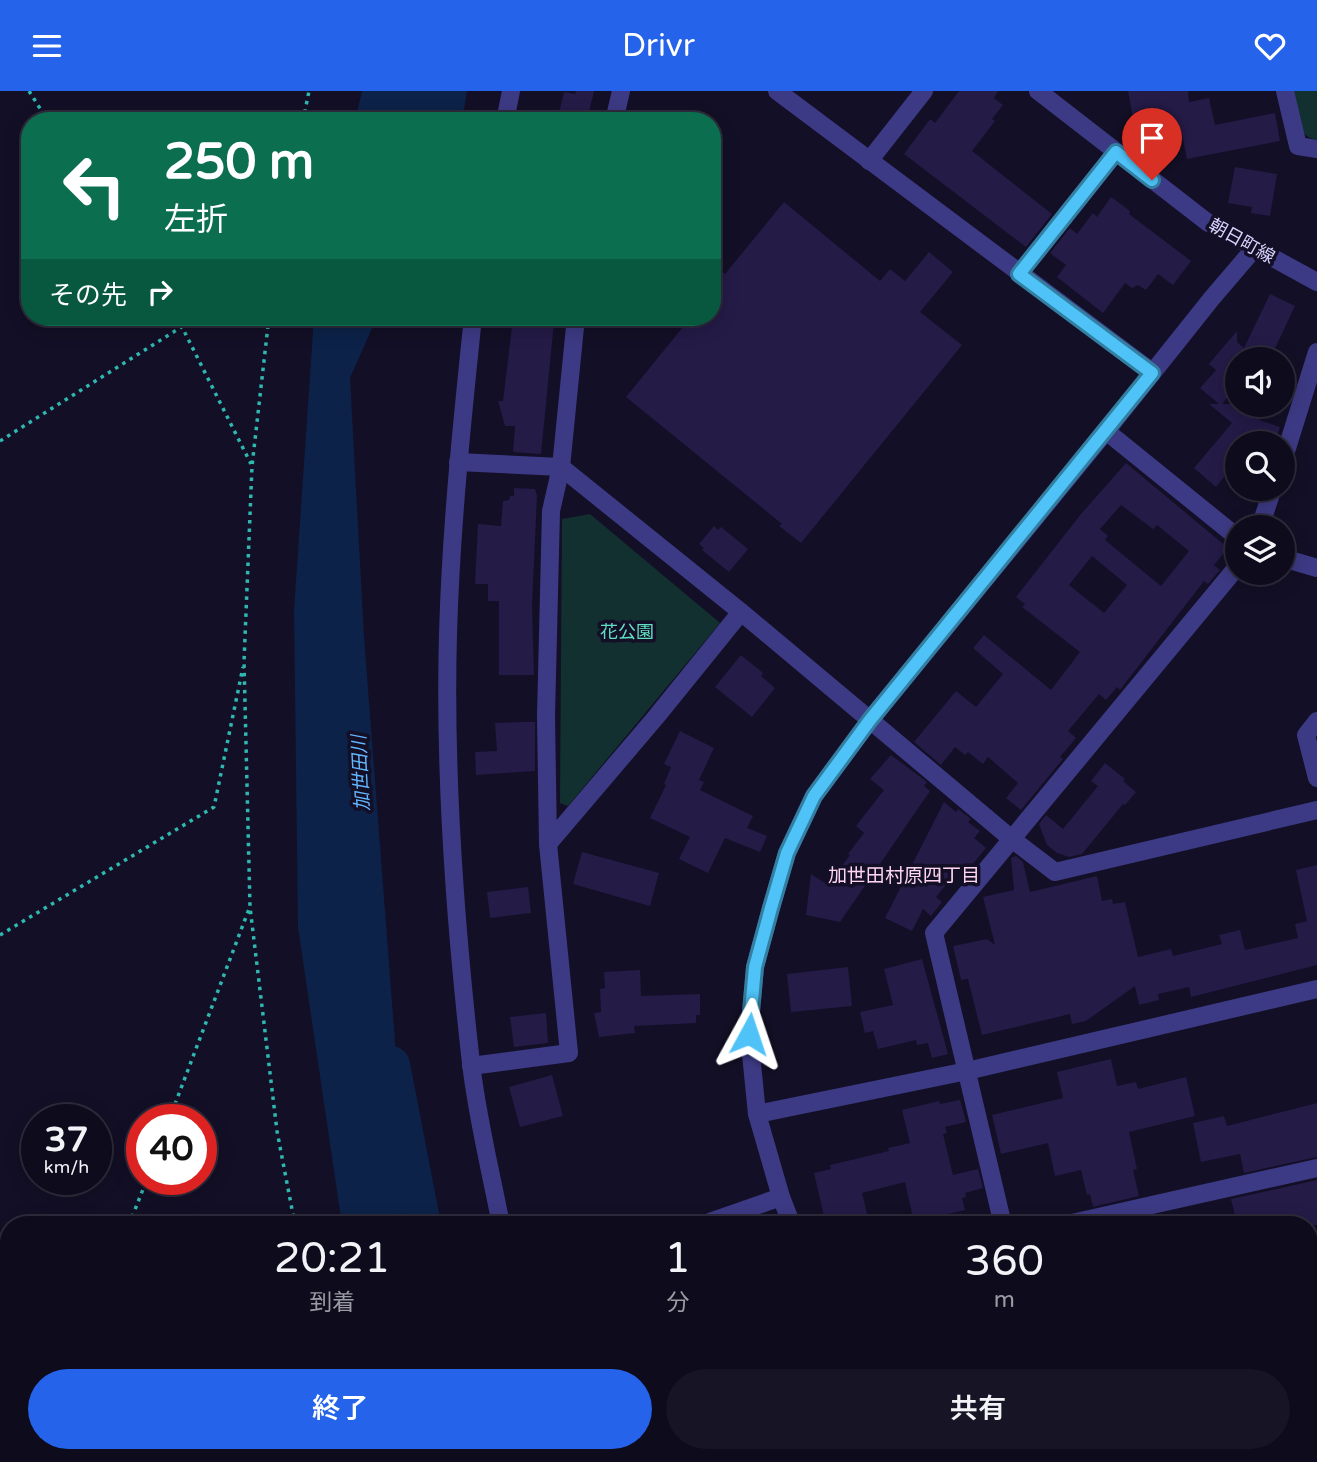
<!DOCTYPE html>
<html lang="ja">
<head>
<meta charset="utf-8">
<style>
	:root { --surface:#0e0b1c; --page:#171425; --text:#f1f3f6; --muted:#9b9ba3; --line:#2e2b3b; --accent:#2563eb }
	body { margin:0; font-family:"Varela Round","Noto Sans JP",sans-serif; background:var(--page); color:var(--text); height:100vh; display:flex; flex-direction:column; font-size:26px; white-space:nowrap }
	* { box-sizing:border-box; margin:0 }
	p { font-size:23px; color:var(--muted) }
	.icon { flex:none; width:38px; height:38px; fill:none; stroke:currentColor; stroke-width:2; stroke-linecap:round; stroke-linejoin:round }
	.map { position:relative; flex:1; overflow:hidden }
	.details { position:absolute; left:0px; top:1125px; width:1318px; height:247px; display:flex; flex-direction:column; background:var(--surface); border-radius:28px 28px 0 0; box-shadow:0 4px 18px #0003,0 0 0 2px var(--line) }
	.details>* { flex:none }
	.hud { position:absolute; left:21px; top:21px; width:700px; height:214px; border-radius:28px; box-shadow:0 4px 18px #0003,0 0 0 2px var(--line); background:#0b6e4f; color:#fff; overflow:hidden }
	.controls { position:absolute; left:1225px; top:256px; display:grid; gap:14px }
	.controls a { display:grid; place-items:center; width:70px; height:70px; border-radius:50%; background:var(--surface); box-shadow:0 4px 18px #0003,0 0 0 2px var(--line); font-size:35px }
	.speed { position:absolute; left:21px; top:1013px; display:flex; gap:14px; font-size:35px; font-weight:700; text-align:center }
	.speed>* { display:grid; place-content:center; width:91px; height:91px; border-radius:50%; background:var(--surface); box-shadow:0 4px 18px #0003,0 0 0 2px var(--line); line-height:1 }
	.speed small { font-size:18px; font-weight:400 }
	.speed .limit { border:10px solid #d22; background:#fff; color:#111 }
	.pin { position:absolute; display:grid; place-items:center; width:60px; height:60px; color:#fff; margin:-72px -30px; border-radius:50% 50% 50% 0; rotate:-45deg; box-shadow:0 0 7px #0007 }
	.pin .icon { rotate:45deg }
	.me { position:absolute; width:77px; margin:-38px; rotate:5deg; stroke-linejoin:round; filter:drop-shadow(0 0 5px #0008) }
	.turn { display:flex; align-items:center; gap:24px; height:147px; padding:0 28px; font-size:32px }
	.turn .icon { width:91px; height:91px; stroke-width:2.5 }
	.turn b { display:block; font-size:49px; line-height:60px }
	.then { display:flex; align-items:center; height:66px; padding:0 28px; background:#0003; gap:14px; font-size:26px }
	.eta { display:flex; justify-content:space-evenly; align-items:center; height:119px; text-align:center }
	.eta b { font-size:42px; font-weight:600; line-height:49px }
	.button { display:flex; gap:14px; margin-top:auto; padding:14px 28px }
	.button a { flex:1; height:80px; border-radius:42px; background:var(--accent); color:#fff; font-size:28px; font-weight:600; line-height:80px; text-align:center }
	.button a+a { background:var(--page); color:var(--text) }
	header { display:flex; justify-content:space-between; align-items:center; height:91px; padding:0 28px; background:var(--accent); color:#fff; font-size:32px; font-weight:600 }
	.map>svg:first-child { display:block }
	.green { fill:#12302f }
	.water { fill:#0c2248 }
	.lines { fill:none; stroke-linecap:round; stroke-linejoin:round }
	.stream { stroke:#0c2248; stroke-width:6 }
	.river { stroke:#0c2248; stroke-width:38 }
	.building { fill:#241b47; fill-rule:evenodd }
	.path { stroke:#2fb8b0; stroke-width:3.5; stroke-dasharray:3.5 5; stroke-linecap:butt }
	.minor { stroke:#3d3a85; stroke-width:18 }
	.tertiary { stroke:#3d3a85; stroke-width:18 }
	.route-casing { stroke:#337fa1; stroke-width:18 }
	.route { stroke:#4fc3f7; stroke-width:12 }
	.labels { text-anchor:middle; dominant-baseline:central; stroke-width:7; stroke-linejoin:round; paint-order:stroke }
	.street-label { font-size:18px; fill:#d9d4ff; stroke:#130f26 }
	.park-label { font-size:18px; fill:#5fe0c0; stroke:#130f26 }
	.water-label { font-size:19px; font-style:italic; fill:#62b6ff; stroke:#130f26 }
	.neighbourhood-label { font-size:19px; fill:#ffd6f0; stroke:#130f26 }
</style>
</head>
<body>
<header><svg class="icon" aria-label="menu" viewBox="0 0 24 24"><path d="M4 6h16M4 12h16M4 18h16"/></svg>Drivr<svg class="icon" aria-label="heart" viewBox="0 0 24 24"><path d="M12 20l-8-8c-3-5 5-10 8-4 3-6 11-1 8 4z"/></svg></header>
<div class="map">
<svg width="1317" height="1371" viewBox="0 0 1317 1371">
	<rect width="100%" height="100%" fill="#130f26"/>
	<g class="green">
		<path d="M1292 0H1317V49C1294 45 1296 19 1292 0Z"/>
		<polygon points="590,423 720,532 568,715 560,712 562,428"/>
	</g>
	<g class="water">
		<polygon points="362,0 467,0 462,30 355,30"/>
		<polygon points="314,226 377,226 350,287 364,546 401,1029 430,1134 342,1134 298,836 294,519"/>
		<polygon points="427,1363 512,1363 515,1371 430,1371"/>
	</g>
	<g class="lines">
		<polyline class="stream" points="158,1371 174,1363"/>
		<polyline class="river" points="391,974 422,1134"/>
	</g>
	<g class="building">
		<polygon points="576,0 594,0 587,30 557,30 564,1 575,3"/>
		<polygon points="959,0 998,0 994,7 1003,14 992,28 995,30 972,60 1052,123 1026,156 904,63 930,28 935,32"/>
		<polygon points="1128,0 1188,0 1189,11 1209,7 1215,34 1275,22 1280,50 1187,68 1181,38 1173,39 1172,36 1136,43"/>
		<polygon points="1235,76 1277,83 1270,125 1251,122 1252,116 1228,112"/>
		<polygon points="1111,106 1130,120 1129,123 1191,170 1173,194 1158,183 1146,199 1138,194 1132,197 1125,192 1103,222 1057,186 1066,174 1050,162 1070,137 1077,143 1093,122 1097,126"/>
		<polygon points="784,111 880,190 890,178 905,190 929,161 953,181 920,221 962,254 801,452 779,435 782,433 626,306 691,226 712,226 712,173 725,183"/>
		<polygon points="1270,203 1295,215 1270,268 1237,268 1237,295 1222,313 1272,313 1259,329 1280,336 1275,352 1237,352 1237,370 1216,396 1194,377 1232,332 1209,313 1219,313 1200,297 1216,279 1209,273 1237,240 1237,251 1244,257"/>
		<polygon points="513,227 554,231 541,363 513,361 515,335 505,335 498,310 503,310"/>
		<path d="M1126 372 1228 457 1214 474 1220 479 1208 493 1204 490 1120 599 1117 596 1106 609 1099 603 1068 640 1076 647 1060 666 1063 668 1021 719 1006 707 1018 692 988 666 983 673 968 661 965 664 955 656 941 674 914 651 956 600 976 616 1003 583 973 557 984 544 1051 599 1080 561 1022 516 1025 513 1016 506 1081 423ZM1121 414 1153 438 1157 434 1189 460 1161 495 1105 449 1108 445 1100 438ZM1092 465 1127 494 1104 522 1069 494Z"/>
		<polygon points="514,397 535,398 537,405 532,515 534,584 499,584 499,510 488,510 488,493 475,493 478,433 501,435 503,410 509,409 510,405 514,405"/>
		<polygon points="714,435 718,439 721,436 748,458 729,481 702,459 704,457 699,453"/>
		<polygon points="741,564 763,582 761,585 775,597 752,626 715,596"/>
		<polygon points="523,631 535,631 535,680 476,684 475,661 497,660 495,632"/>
		<polygon points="680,640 714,657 699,689 704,691 700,699 753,725 747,737 767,745 760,761 725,747 708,782 679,768 690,746 650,727 666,694 664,693 671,676 664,673"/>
		<polygon points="891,664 927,691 924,695 930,700 840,831 806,824 811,783 828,794 850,764 848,763 864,742 856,735 884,699 870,688"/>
		<polygon points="1105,672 1125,688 1123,690 1136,701 1125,714 1123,713 1082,763 1069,766 1057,762 1047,754 1039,733 1046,724 1063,738 1098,695 1091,690"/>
		<polygon points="944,711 956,721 958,718 971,728 968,731 980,740 974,747 986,757 967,780 961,775 936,806 942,811 931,825 923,818 912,840 885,827"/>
		<polygon points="582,761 659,782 650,815 573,793"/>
		<polygon points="1016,765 1023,771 1030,801 1097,785 1102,810 1112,808 1113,813 1125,811 1138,866 1171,858 1173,865 1222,853 1219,844 1240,839 1245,859 1298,847 1295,833 1307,830 1296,779 1317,774 1317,874 1191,906 1189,896 1158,903 1159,909 1139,914 1135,895 1086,930 1072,933 1070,923 982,944 968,888 961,889 953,855 987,848 995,854 983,806 1014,799 1011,767"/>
		<polygon points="528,796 531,822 490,827 487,801"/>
		<polygon points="922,868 948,963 932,967 928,952 917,954 916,949 878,958 873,940 865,942 860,921 893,914 884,878"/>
		<polygon points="848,876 852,915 791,921 787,883"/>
		<polygon points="640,879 641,905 700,903 700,924 696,924 696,932 634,935 635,942 599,946 594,922 601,921 600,898 605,897 604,881"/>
		<polygon points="546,922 548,952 514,956 510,926"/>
		<polygon points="1111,968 1117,995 1136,991 1138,998 1186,986 1195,1025 1129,1041 1137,1078 1133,1079 1139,1105 1093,1116 1090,1103 1087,1104 1081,1079 1055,1085 1048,1052 1001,1063 992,1024 1063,1007 1057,981"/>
		<polygon points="552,984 563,1025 520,1036 509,996"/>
		<polygon points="960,1009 966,1031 945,1036 947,1042 943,1043 953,1084 978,1078 983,1097 965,1102 966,1106 962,1107 965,1119 914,1131 905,1091 862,1102 870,1134 826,1134 814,1082 831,1078 830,1074 889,1060 888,1057 910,1052 902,1019 939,1010 940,1013"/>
		<polygon points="1317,1012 1317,1066 1244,1082 1240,1063 1201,1071 1193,1032 1224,1025 1227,1035"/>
		<polygon points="1317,1089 1317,1134 1237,1134 1231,1108"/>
	</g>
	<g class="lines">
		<g class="path">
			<polyline points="29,0 48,30"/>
			<polyline points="303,30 309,0"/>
			<polyline points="177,226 251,373"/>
			<polyline points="269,226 252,375 244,571 250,816 277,1040 295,1134"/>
			<polyline points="0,350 183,235"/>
			<polyline points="0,844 214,716 243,576"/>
			<polyline points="169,1029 249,818"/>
			<polyline points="129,1134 147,1088"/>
			<polyline points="0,1265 9,1260"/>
			<polyline points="368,1363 373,1371"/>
		</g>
		<g class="minor">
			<polyline points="777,0 1152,281"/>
			<polyline points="1285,0 1298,55 1317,58"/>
			<polyline points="505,30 511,0"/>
			<polyline points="869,70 924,0"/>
			<polyline points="1019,183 1116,61"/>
			<path d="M473 226C462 331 451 437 448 543 444 686 455 831 471 972 477 1026 491 1081 501 1134"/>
			<polyline points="1106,340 1237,446"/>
			<polyline points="1283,370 1317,261"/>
			<polyline points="458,371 561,376 551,420 546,625 548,753 569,962 471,975"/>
			<polyline points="1260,436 1273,397"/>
			<polyline points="1283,467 1317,477"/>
			<polyline points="870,629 1013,749 1055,781 1317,719"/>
			<polyline points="1317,630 1306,644 1317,687"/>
			<polyline points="548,753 656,626 741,521"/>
			<polyline points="701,1134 781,1106"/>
			<polyline points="1003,1134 934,842 1237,476"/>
			<polyline points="1063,1134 1317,1077"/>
			<polyline points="1309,1232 1317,1230"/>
			<polyline points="603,1363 607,1371"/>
			<polyline points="717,1363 721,1371"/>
			<polyline points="1158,1363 1163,1371"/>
			<polyline points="967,1371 979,1363"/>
		</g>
		<g class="tertiary">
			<polyline points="1038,0 1207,131 1317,191"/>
			<polyline points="614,30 621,0"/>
			<polyline points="576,226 561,376 741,521 870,629"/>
			<polyline points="757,1023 967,980 1317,898"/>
			<polyline points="792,1134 781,1106 757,1023 749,943 755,876 771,817 787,762 814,705 870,629 1106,340 1212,207 1254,158"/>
			<polyline points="937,1363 942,1371"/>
		</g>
	</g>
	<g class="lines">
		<defs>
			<polyline id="route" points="749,943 755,876 771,817 787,762 814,705 870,629 1152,282 1019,183 1116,61 1152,89"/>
		</defs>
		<use href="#route" class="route-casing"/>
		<use href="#route" class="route"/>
	</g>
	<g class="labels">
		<g class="street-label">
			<text transform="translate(1242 150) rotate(29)">朝日町線</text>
		</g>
		<g class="park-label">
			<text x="627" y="541">花公園</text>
		</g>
		<g class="water-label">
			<text transform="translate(361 682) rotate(-93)">加世田川</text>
		</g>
		<g class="neighbourhood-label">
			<text x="904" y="785">加世田村原四丁目</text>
		</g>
	</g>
</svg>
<div class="controls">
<a><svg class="icon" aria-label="sound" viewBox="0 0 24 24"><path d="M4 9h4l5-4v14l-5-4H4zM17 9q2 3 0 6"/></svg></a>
<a><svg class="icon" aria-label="search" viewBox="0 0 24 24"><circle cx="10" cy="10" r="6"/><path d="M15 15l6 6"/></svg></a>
<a><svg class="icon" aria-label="layers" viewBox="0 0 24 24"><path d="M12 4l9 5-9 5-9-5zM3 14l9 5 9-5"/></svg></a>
</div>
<div class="speed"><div>37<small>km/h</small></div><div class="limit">40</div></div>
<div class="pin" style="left:1152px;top:89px;background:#d93025"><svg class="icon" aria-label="arrive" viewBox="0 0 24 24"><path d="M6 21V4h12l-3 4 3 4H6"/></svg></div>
<svg class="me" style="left:749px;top:943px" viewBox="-20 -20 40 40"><path d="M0-17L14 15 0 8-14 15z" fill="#4fc3f7" stroke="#fff" stroke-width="4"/></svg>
<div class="hud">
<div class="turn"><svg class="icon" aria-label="left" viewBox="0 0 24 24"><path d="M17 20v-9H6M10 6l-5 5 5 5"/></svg><div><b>250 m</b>左折</div></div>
<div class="then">その先<svg class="icon" aria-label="right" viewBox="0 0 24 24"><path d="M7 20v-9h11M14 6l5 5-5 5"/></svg></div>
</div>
<section class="details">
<div class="eta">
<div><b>20:21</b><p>到着</p></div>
<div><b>1</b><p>分</p></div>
<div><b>360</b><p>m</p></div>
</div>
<div class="button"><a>終了</a><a>共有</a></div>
</section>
</div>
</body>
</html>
